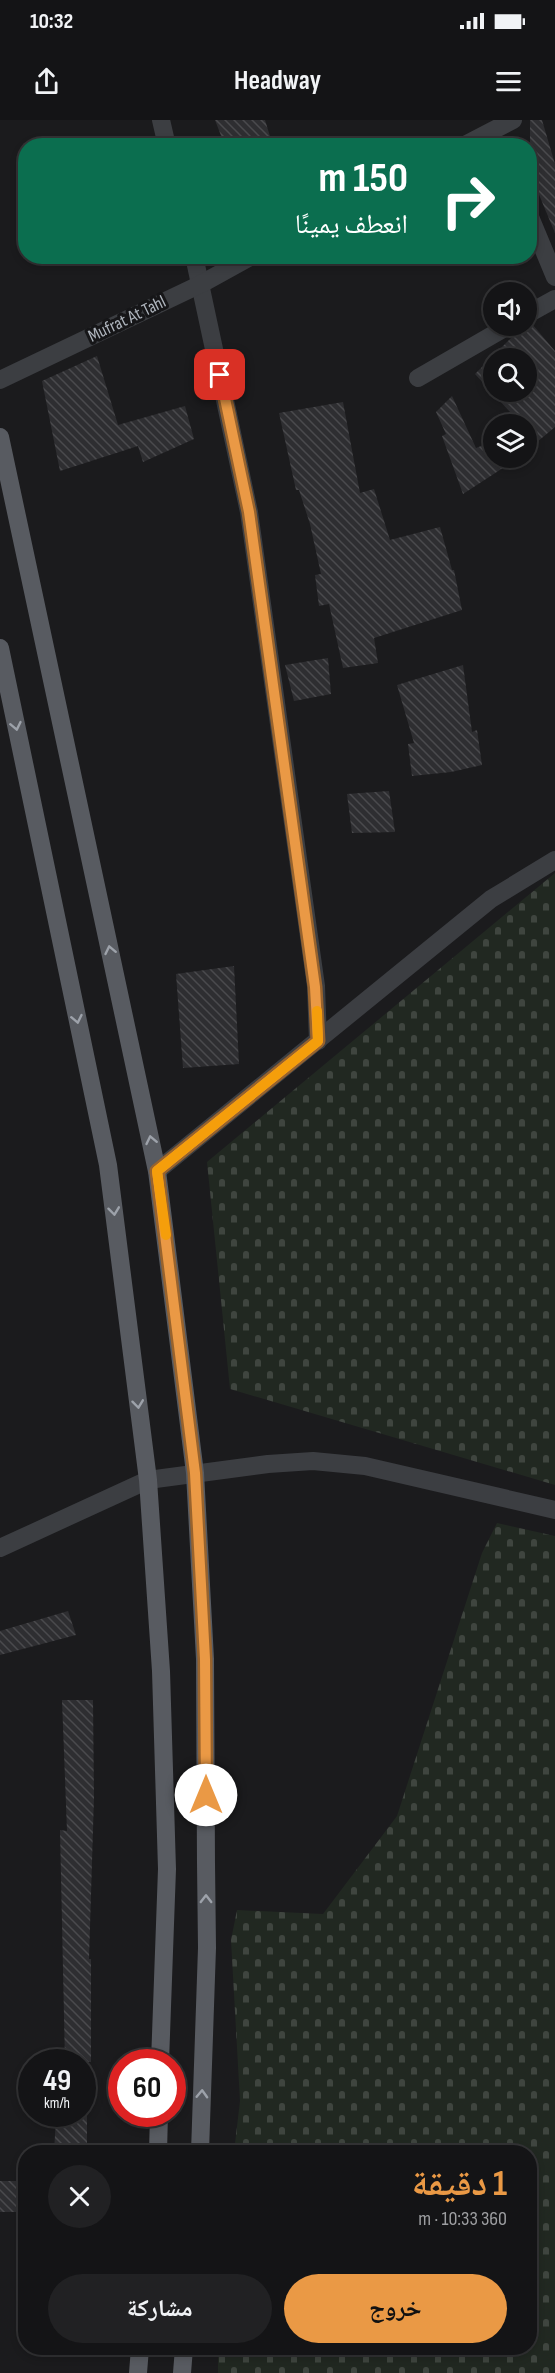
<!DOCTYPE html>
<html lang="ar">
<head>
<meta charset="utf-8">
<style>
	:root { --surface:#141416; --page:#212123; --text:#f1f3f6; --muted:#9d9ea1; --line:#333335; --accent:#ea9945 }
	body { margin:0; font-family:"Sofia Sans Condensed","Noto Naskh Arabic",sans-serif; background:var(--page); color:var(--text); direction:rtl; height:100vh; display:flex; flex-direction:column; font-size:22px; white-space:nowrap }
	* { box-sizing:border-box; margin:0 }
	p { font-size:20px; color:var(--muted) }
	.icon { flex:none; width:33px; height:33px; fill:none; stroke:currentColor; stroke-width:2; stroke-linecap:round; stroke-linejoin:round }
	.map { position:relative; flex:1; overflow:hidden; direction:ltr }
	.panel { position:absolute; left:18px; top:2025px; width:519px; height:210px; display:flex; flex-direction:column; background:var(--surface); border-radius:24px; box-shadow:0 3px 9px #0003,0 0 0 2px var(--line); direction:rtl }
	.panel>* { flex:none }
	.top-card { position:absolute; left:18px; top:18px; width:519px; height:126px; border-radius:24px; box-shadow:0 3px 9px #0003,0 0 0 2px var(--line); direction:rtl; background:#0b6e4f; color:#fff; overflow:hidden }
	.controls { position:absolute; left:483px; top:162px; display:grid; gap:12px }
	.controls a { display:grid; place-items:center; width:54px; height:54px; border-radius:50%; background:var(--surface); box-shadow:0 3px 9px #0003,0 0 0 2px var(--line); font-size:30px }
	.speed { position:absolute; left:18px; top:1929px; display:flex; gap:12px; font-size:30px; font-weight:700; text-align:center }
	.speed>* { display:grid; place-content:center; width:78px; height:78px; border-radius:50%; background:var(--surface); box-shadow:0 3px 9px #0003,0 0 0 2px var(--line); line-height:1 }
	.speed small { font-size:15px; font-weight:400 }
	.speed .limit { border:9px solid #d22; background:#fff; color:#111 }
	.pin { position:absolute; display:grid; place-items:center; width:51px; height:51px; color:#fff; margin:-26px; border-radius:12px; box-shadow:0 3px 9px #0006 }
	.me { position:absolute; width:66px; margin:-33px; rotate:0deg; stroke-linejoin:round; filter:drop-shadow(0 0 4px #0008) }
	.turn { display:flex; align-items:center; gap:21px; height:126px; padding:0 30px; font-size:27px }
	.turn .icon { width:78px; height:78px; stroke-width:2.5 }
	.turn b { display:block; font-size:42px; line-height:51px }
	.round { display:grid; place-items:center; flex:none; width:63px; height:63px; border-radius:32px; background:var(--page) }
	.summary { display:flex; align-items:center; justify-content:space-between; height:102px; padding:0 30px }
	h1 { font-size:36px; font-weight:700; line-height:45px; color:var(--accent) }
	.cta { display:flex; gap:12px; margin-top:auto; padding:12px 30px }
	.cta a { flex:1; height:69px; border-radius:36px; background:var(--accent); color:#111; font-size:24px; font-weight:700; line-height:69px; text-align:center }
	.cta a+a { background:var(--page); color:var(--text) }
	.status { display:flex; justify-content:space-between; align-items:center; height:42px; padding:0 30px; background:var(--surface); direction:ltr }
	.status svg { height:16px; fill:currentColor }
	header { display:flex; justify-content:space-between; align-items:center; height:78px; padding:0 30px; background:var(--surface); font-size:27px; font-weight:700 }
	.map>svg:first-child { display:block }
	.cemetery { fill:url(#cemetery-stones) }
	.building { fill:url(#building-back-hatch); fill-rule:evenodd }
	.lines { fill:none; stroke-linecap:round; stroke-linejoin:round }
	.minor { stroke:#3c3e42; stroke-width:18 }
	.primary { stroke:#585b61; stroke-width:18 }
	.oneway { stroke:#9da2aa }
	.route-casing { stroke:#98632d; stroke-width:15 }
	.route { stroke:#ea9945; stroke-width:10 }
	.slow { stroke:#f59e0b; stroke-width:10 }
	.labels { text-anchor:middle; dominant-baseline:central; stroke-width:6; stroke-linejoin:round; paint-order:stroke }
	.street-label { font-size:18px; fill:#aeb4bc; stroke:#161618 }
</style>
</head>
<body>
<div class="status"><b>10:32</b><svg viewBox="0 0 49 12"><path d="M0 12V9h3v3zM5 12V6h3v6zM10 12V3h3v9zM15 12V0h3v12zM26 1h20v11H26zM47 4h2v5h-2z"/></svg></div>
<header><svg class="icon" aria-label="menu" viewBox="0 0 24 24"><path d="M4 6h16M4 12h16M4 18h16"/></svg>Headway<svg class="icon" aria-label="share" viewBox="0 0 24 24"><path d="M12 15V3M7 8l5-5 5 5M5 13v7h14v-7"/></svg></header>
<div class="map">
<svg width="555" height="2253" viewBox="0 0 555 2253">
	<defs>
		<pattern id="cemetery-stones" width="16" height="16" patternUnits="userSpaceOnUse" patternTransform="scale(1.5)"><rect width="16" height="16" fill="#212821"/><path d="M2 7V4a2 2 0 0 1 4 0v3zM10 15v-3a2 2 0 0 1 4 0v3z" fill="#3f453f"/></pattern>
		<pattern id="building-back-hatch" width="6" height="6" patternUnits="userSpaceOnUse" patternTransform="scale(1.5)"><rect width="6" height="6" fill="#2e2e31"/><path d="M-1 5l2 2M0 0l6 6M5-1l2 2" fill="none" stroke="#4a4a4d"/></pattern>
	</defs>
	<rect width="100%" height="100%" fill="#1b1b1d"/>
	<g class="cemetery">
		<polygon points="555,753 555,1365 230,1269 207,1042"/>
		<polygon points="497,1403 555,1416 555,2253 218,2253 218,2228 530,2228 530,2032 234,2032 240,1981 231,1820 237,1790 323,1794 397,1696 482,1433"/>
	</g>
	<g class="building">
		<polygon points="215,0 265,0 273,26 225,26"/>
		<polygon points="530,0 542,0 555,44 555,113 530,53"/>
		<path d="M532 204 555 231V307L537 322 526 311V304H521L475 254 523 206ZM494 238H526V272H494Z"/>
		<polygon points="97,236 118,305 185,286 194,319 143,342 138,326 60,351 42,261"/>
		<polygon points="452,276 476,328 494,321 494,338 502,338 506,346 463,374 442,316 446,314 436,292"/>
		<polygon points="343,282 360,373 374,369 390,420 440,407 452,450 454,450 462,490 374,518 378,543 343,548 329,484 319,486 315,455 321,454 310,404 299,370 296,370 279,293"/>
		<polygon points="328,538 331,574 294,581 285,545"/>
		<polygon points="463,545 472,612 477,610 482,645 451,652 412,656 408,624 414,623 397,565"/>
		<polygon points="389,671 395,712 352,713 347,674"/>
		<polygon points="234,846 239,944 183,948 176,854"/>
		<polygon points="68,1491 76,1515 0,1535 0,1511"/>
		<polygon points="62,1580 93,1580 94,1677 89,1839 91,1839 91,1942 65,1942 60,1710 67,1711"/>
		<polygon points="87,1994 87,2032 54,2032 56,1997"/>
		<rect x="0" y="2061" width="26" height="31"/>
	</g>
	<g class="lines">
		<g class="minor">
			<polyline points="161,0 167,26"/>
			<polyline points="463,26 513,0"/>
			<polyline points="530,97 555,157"/>
			<polyline points="194,136 249,392 316,866 318,921"/>
			<polyline points="526,195 555,179"/>
			<polyline points="418,258 508,206"/>
			<polyline points="0,260 201,164 252,136"/>
			<polyline points="157,1051 491,779 555,740"/>
			<polyline points="0,1428 148,1360 268,1344 313,1341 365,1346 555,1390"/>
		</g>
		<g class="primary">
			<polyline points="0,317 157,1051 195,1353 205,1539 206,1743 207,1828 200,2032"/>
			<polyline points="0,528 108,1045 148,1360 161,1551 167,1749 160,1942"/>
			<polyline points="158,2032 159,1994"/>
			<polyline points="138,2253 140,2228"/>
			<polyline points="182,2253 184,2228"/>
		</g>
	</g>
	<defs><path id="oneway-chevron" d="M-2-3.5L2.5 0L-2 3.5" fill="none" stroke-width="1.6" stroke-linecap="round" stroke-linejoin="round" transform="scale(1.5)"/></defs>
	<g class="oneway">
		<use href="#oneway-chevron" transform="translate(16 606) rotate(78)"/>
		<use href="#oneway-chevron" transform="translate(110 830) rotate(-102)"/>
		<use href="#oneway-chevron" transform="translate(77 899) rotate(78)"/>
		<use href="#oneway-chevron" transform="translate(151 1020) rotate(-102)"/>
		<use href="#oneway-chevron" transform="translate(114 1091) rotate(83)"/>
		<use href="#oneway-chevron" transform="translate(138 1284) rotate(83)"/>
		<use href="#oneway-chevron" transform="translate(206 1779) rotate(-90)"/>
		<use href="#oneway-chevron" transform="translate(202 1974) rotate(-88)"/>
	</g>
	<g class="lines">
		<defs>
			<polyline id="route" points="206,1675 205,1539 195,1353 157,1051 318,921 315,867 249,392 220,255"/>
		</defs>
		<use href="#route" class="route-casing"/>
		<use href="#route" class="route"/>
		<polyline class="slow" points="166,1115 157,1051 318,921 317,891"/>
	</g>
	<g class="labels">
		<g class="street-label">
			<text transform="translate(127 199) rotate(-26)">Mufrat At Tahl</text>
		</g>
	</g>
</svg>
<div class="controls">
<a><svg class="icon" aria-label="sound" viewBox="0 0 24 24"><path d="M4 9h4l5-4v14l-5-4H4zM17 9q2 3 0 6"/></svg></a>
<a><svg class="icon" aria-label="search" viewBox="0 0 24 24"><circle cx="10" cy="10" r="6"/><path d="M15 15l6 6"/></svg></a>
<a><svg class="icon" aria-label="layers" viewBox="0 0 24 24"><path d="M12 4l9 5-9 5-9-5zM3 14l9 5 9-5"/></svg></a>
</div>
<div class="speed"><div>49<small>km/h</small></div><div class="limit">60</div></div>
<div class="pin" style="left:220px;top:255px;background:#d93025"><svg class="icon" aria-label="arrive" viewBox="0 0 24 24"><path d="M6 21V4h12l-3 4 3 4H6"/></svg></div>
<svg class="me" style="left:206px;top:1675px" viewBox="-20 -20 40 40"><circle r="19" fill="#fff"/><path d="M0-13L10 11 0 6-10 11z" fill="#ea9945"/></svg>
<div class="top-card">
<div class="turn"><svg class="icon" aria-label="right" viewBox="0 0 24 24"><path d="M7 20v-9h11M14 6l5 5-5 5"/></svg><div><b>150 m</b>انعطف يمينًا</div></div>
</div>
<section class="panel">
<div class="summary"><div><h1>1 دقيقة</h1><p>360 m · 10:33</p></div><a class="round"><svg class="icon" aria-label="close" viewBox="0 0 24 24"><path d="M6 6l12 12M18 6L6 18"/></svg></a></div>
<div class="cta"><a>خروج</a><a>مشاركة</a></div>
</section>
</div>
</body>
</html>
